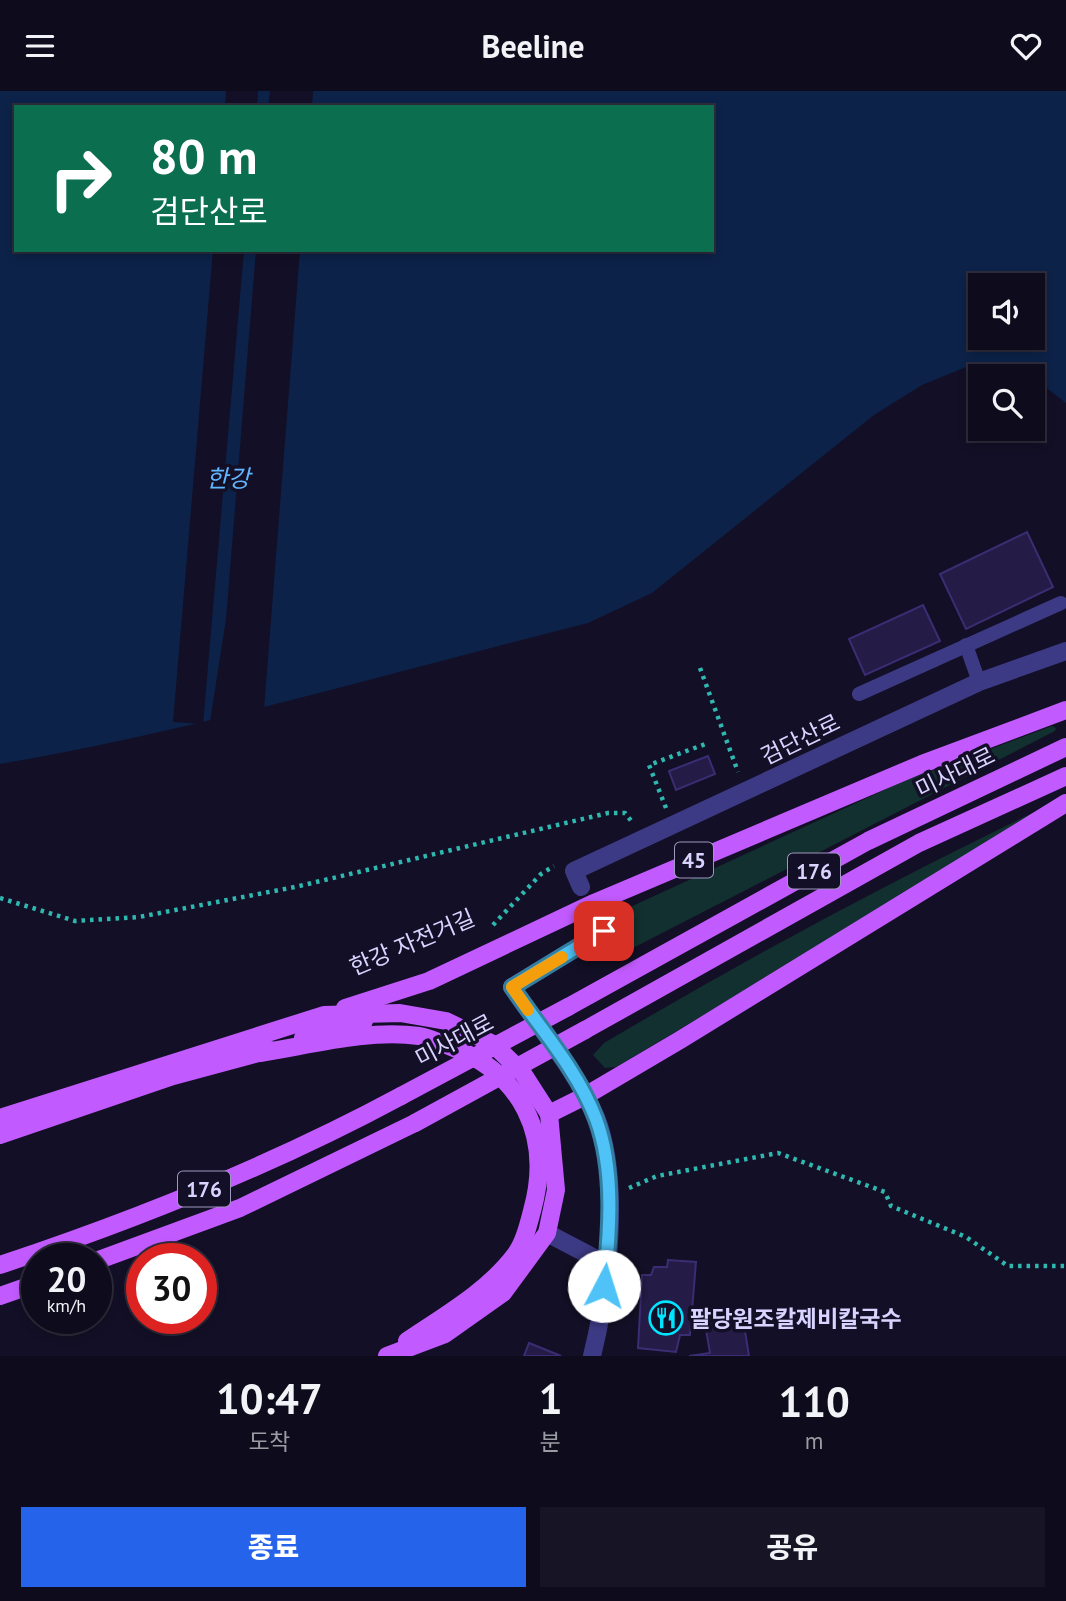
<!DOCTYPE html>
<html lang="ko">
<head>
<meta charset="utf-8">
<style>
	:root { --surface:#0e0b1c; --page:#171425; --text:#f1f3f6; --muted:#9b9ba3; --line:#2e2b3b; --accent:#2563eb }
	body { margin:0; font-family:"PT Sans","Noto Sans KR",sans-serif; background:var(--page); color:var(--text); height:100vh; display:flex; flex-direction:column; font-size:26px; white-space:nowrap }
	* { box-sizing:border-box; margin:0 }
	p { font-size:23px; color:var(--muted) }
	.icon { flex:none; width:38px; height:38px; fill:none; stroke:currentColor; stroke-width:2; stroke-linecap:round; stroke-linejoin:round }
	.map { position:relative; height:1265px; overflow:hidden }
	.side { display:flex; flex-direction:column; background:var(--surface); flex:1 }
	.side>* { flex:none }
	.banner { position:absolute; left:14px; top:14px; width:700px; height:147px; border-radius:0px; box-shadow:0 4px 10px #0003,0 0 0 2px var(--line); background:#0b6e4f; color:#fff; overflow:hidden }
	.fabs { position:absolute; left:968px; top:182px; display:grid; gap:14px }
	.fabs a { display:grid; place-items:center; width:77px; height:77px; border-radius:0px; background:var(--surface); box-shadow:0 4px 10px #0003,0 0 0 2px var(--line); font-size:35px }
	.speed { position:absolute; left:21px; top:1152px; display:flex; gap:14px; font-size:35px; font-weight:700; text-align:center }
	.speed>* { display:grid; place-content:center; width:91px; height:91px; border-radius:50%; background:var(--surface); box-shadow:0 4px 10px #0003,0 0 0 2px var(--line); line-height:1 }
	.speed small { font-size:18px; font-weight:400 }
	.speed .limit { border:10px solid #d22; background:#fff; color:#111 }
	.pin { position:absolute; display:grid; place-items:center; width:60px; height:60px; color:#fff; margin:-30px; border-radius:14px; box-shadow:0 4px 10px #0006 }
	.me { position:absolute; width:77px; margin:-38px; rotate:5deg; stroke-linejoin:round; filter:drop-shadow(0 0 5px #0008) }
	.turn { display:flex; align-items:center; gap:24px; height:147px; padding:0 21px; font-size:32px }
	.turn .icon { width:91px; height:91px; stroke-width:2.5 }
	.turn b { display:block; font-size:49px; line-height:60px }
	.eta { display:flex; justify-content:space-evenly; align-items:center; height:119px; text-align:center }
	.eta b { font-size:42px; font-weight:800; line-height:49px }
	.cta { display:flex; gap:14px; margin-top:auto; padding:14px 21px }
	.cta a { flex:1; height:80px; border-radius:0px; background:var(--accent); color:#fff; font-size:28px; font-weight:800; line-height:80px; text-align:center }
	.cta a+a { background:var(--page); color:var(--text) }
	header { display:flex; justify-content:space-between; align-items:center; height:91px; padding:0 21px; background:var(--surface); font-size:32px; font-weight:800 }
	.map>svg:first-child { display:block }
	.green { fill:#12302f }
	.water { fill:#0c2248; fill-rule:evenodd }
	.pier { fill:#130f26 }
	.building { fill:#241b47; stroke:#3b2d73; stroke-width:2 }
	.lines { fill:none; stroke-linecap:round; stroke-linejoin:round }
	.path { stroke:#2fb8b0; stroke-width:4.5; stroke-dasharray:3.5 5; stroke-linecap:butt }
	.service { stroke:#3d3a85; stroke-width:14 }
	.minor { stroke:#3d3a85; stroke-width:18 }
	.primary { stroke:#c25bff; stroke-width:18 }
	.primary-bridge { stroke:#c25bff; stroke-width:18 }
	.route-casing { stroke:#337fa1; stroke-width:18 }
	.route { stroke:#4fc3f7; stroke-width:12 }
	.slow { stroke:#f59e0b; stroke-width:12 }
	.labels { text-anchor:middle; dominant-baseline:central; stroke-width:7; stroke-linejoin:round; paint-order:stroke }
	.shield { fill:#130f26; stroke:#9e99be; stroke-width:2 }
	.shield-label { font-size:21px; font-weight:bold; fill:#d9d4ff }
	.street-label { font-size:23px; fill:#d9d4ff; stroke:#130f26 }
	.poi-label { font-size:23px; font-weight:bold; fill:#d9d4ff; stroke:#130f26; text-anchor:start }
	.water-label { font-size:24px; font-style:italic; fill:#62b6ff; stroke:#130f26 }
</style>
</head>
<body>
<header><svg class="icon" aria-label="menu" viewBox="0 0 24 24"><path d="M4 6h16M4 12h16M4 18h16"/></svg>Beeline<svg class="icon" aria-label="heart" viewBox="0 0 24 24"><path d="M12 20l-8-8c-3-5 5-10 8-4 3-6 11-1 8 4z"/></svg></header>
<div class="map">
<svg width="1066" height="1265" viewBox="0 0 1066 1265">
	<rect width="100%" height="100%" fill="#130f26"/>
	<g class="green">
		<polygon points="1052,635 1056,637 1055,640 633,857 615,823 904,690"/>
		<path d="M1051 713 980 760 616 976 605 977 593 964 604 952C749 866 898 786 1051 713Z"/>
	</g>
	<path class="water" d="M0 0H1066V312L1026 281 971 274 922 294 874 324 652 502 588 532C393 581 198 639 0 673ZM16 16H712V159H16ZM980 194H1032V247H980Z"/>
	<g class="pier">
		<polygon points="226,0 258,0 257,16 225,16"/>
		<polygon points="270,0 313,0 312,16 268,16"/>
		<polygon points="213,159 244,159 203,633 173,631"/>
		<polygon points="256,159 300,159 264,618 210,631 226,528"/>
	</g>
	<g class="building">
		<polygon points="1027,441 1053,496 966,538 940,483"/>
		<polygon points="923,514 940,550 865,584 849,548"/>
		<polygon points="708,665 715,683 676,699 669,680"/>
		<polygon points="668,1169 696,1171 690,1244 680,1244 676,1261 638,1257 642,1184 651,1184 654,1176 667,1176"/>
		<polygon points="742,1221 749,1265 689,1265 710,1262 704,1227"/>
		<polygon points="529,1252 561,1265 524,1265"/>
	</g>
	<g class="lines">
		<g class="path">
			<polyline points="700,577 738,681"/>
			<polyline points="666,717 649,674 708,652"/>
			<polyline points="0,807 75,830 139,826 295,796 608,722 625,722 632,731"/>
			<polyline points="493,834 541,783 554,775"/>
			<polyline points="629,1097 657,1085 778,1062 885,1101 891,1115 966,1146 1008,1175 1066,1175"/>
		</g>
		<g class="service">
			<polyline points="966,554 979,591"/>
			<polyline points="859,603 1061,512"/>
		</g>
		<g class="minor">
			<polyline points="581,796 574,780 979,591 1066,560"/>
			<polyline points="547,1142 606,1173"/>
			<path d="M592 1265C608 1201 621 1088 596 1026 576 979 540 938 512 896L604 840 600 832"/>
		</g>
		<g class="primary">
			<polyline points="568,916 868,750 1066,656"/>
			<polyline points="345,917 429,890 594,812 922,673 1066,619"/>
			<polyline points="585,939 919,752 1066,685"/>
			<polyline points="303,947 364,930"/>
			<path d="M260 962C311 954 368 938 419 945 428 946 439 952 449 955 522 982 553 1045 532 1120 528 1135 524 1152 515 1164 488 1200 444 1225 407 1250"/>
			<polyline points="549,1023 585,1005 680,949 1066,712"/>
			<polyline points="0,1027 324,924 400,922 446,930 493,953 522,981 549,1023 556,1099 547,1142 503,1202 445,1243 387,1265"/>
			<polyline points="0,1044 173,985 270,959"/>
			<polyline points="96,1170 240,1117 415,1032"/>
			<path d="M0 1174C138 1128 273 1074 401 1005"/>
			<polyline points="0,1205 37,1192"/>
		</g>
		<g class="primary-bridge">
			<polyline points="401,1005 568,916"/>
			<polyline points="415,1032 585,939"/>
		</g>
	</g>
	<g class="lines">
		<defs>
			<path id="route" d="M604 1195C610 1141 615 1079 596 1028 578 980 540 937 512 896L604 840"/>
		</defs>
		<use href="#route" class="route-casing"/>
		<use href="#route" class="route"/>
		<polyline class="slow" points="528,919 512,896 562,866"/>
	</g>
	<defs>
		<symbol id="restaurant-ring" viewBox="-11 -11 22 22"><circle r="9.5" fill="#130f26" stroke="#00e5ff" stroke-width="1.5"/><path d="M-5-6h1v4h1v-4h1v4h1v-4h1v5L-1.5 .5V6h-2V.5L-5-1ZM5-6V6H3V1.5H1.5Q1.5-4 5-6Z" fill="#00e5ff"/></symbol>
	</defs>
	<g fill-rule="evenodd">
		<use href="#restaurant-ring" x="647" y="1208" width="38" height="38"/>
	</g>
	<g class="labels">
		<g class="shield">
			<rect x="675" y="751.5" width="38" height="35" rx="5"/>
			<rect x="788" y="762.5" width="52" height="35" rx="5"/>
			<rect x="178" y="1080.5" width="52" height="35" rx="5"/>
		</g>
		<g class="shield-label">
			<text x="694" y="769">45</text>
			<text x="814" y="780">176</text>
			<text x="204" y="1098">176</text>
		</g>
		<g class="street-label">
			<text transform="translate(800 648) rotate(-26)">검단산로</text>
			<text transform="translate(955 681) rotate(-26)">미사대로</text>
			<text transform="translate(412 851) rotate(-23)">한강 자전거길</text>
			<text transform="translate(454 949) rotate(-28)">미사대로</text>
		</g>
		<g class="poi-label">
			<text x="690" y="1227">팔당원조칼제비칼국수</text>
		</g>
		<g class="water-label">
			<text x="228" y="387">한강</text>
		</g>
	</g>
</svg>
<div class="fabs">
<a><svg class="icon" aria-label="sound" viewBox="0 0 24 24"><path d="M4 9h4l5-4v14l-5-4H4zM17 9q2 3 0 6"/></svg></a>
<a><svg class="icon" aria-label="search" viewBox="0 0 24 24"><circle cx="10" cy="10" r="6"/><path d="M15 15l6 6"/></svg></a>
</div>
<div class="speed"><div>20<small>km/h</small></div><div class="limit">30</div></div>
<div class="pin" style="left:604px;top:840px;background:#d93025"><svg class="icon" aria-label="arrive" viewBox="0 0 24 24"><path d="M6 21V4h12l-3 4 3 4H6"/></svg></div>
<svg class="me" style="left:604px;top:1195px" viewBox="-20 -20 40 40"><circle r="19" fill="#fff"/><path d="M0-13L10 11 0 6-10 11z" fill="#4fc3f7"/></svg>
<div class="banner">
<div class="turn"><svg class="icon" aria-label="right" viewBox="0 0 24 24"><path d="M7 20v-9h11M14 6l5 5-5 5"/></svg><div><b>80 m</b>검단산로</div></div>
</div>
</div>
<section class="side">
<div class="eta">
<div><b>10:47</b><p>도착</p></div>
<div><b>1</b><p>분</p></div>
<div><b>110</b><p>m</p></div>
</div>
<div class="cta"><a>종료</a><a>공유</a></div>
</section>
</body>
</html>
